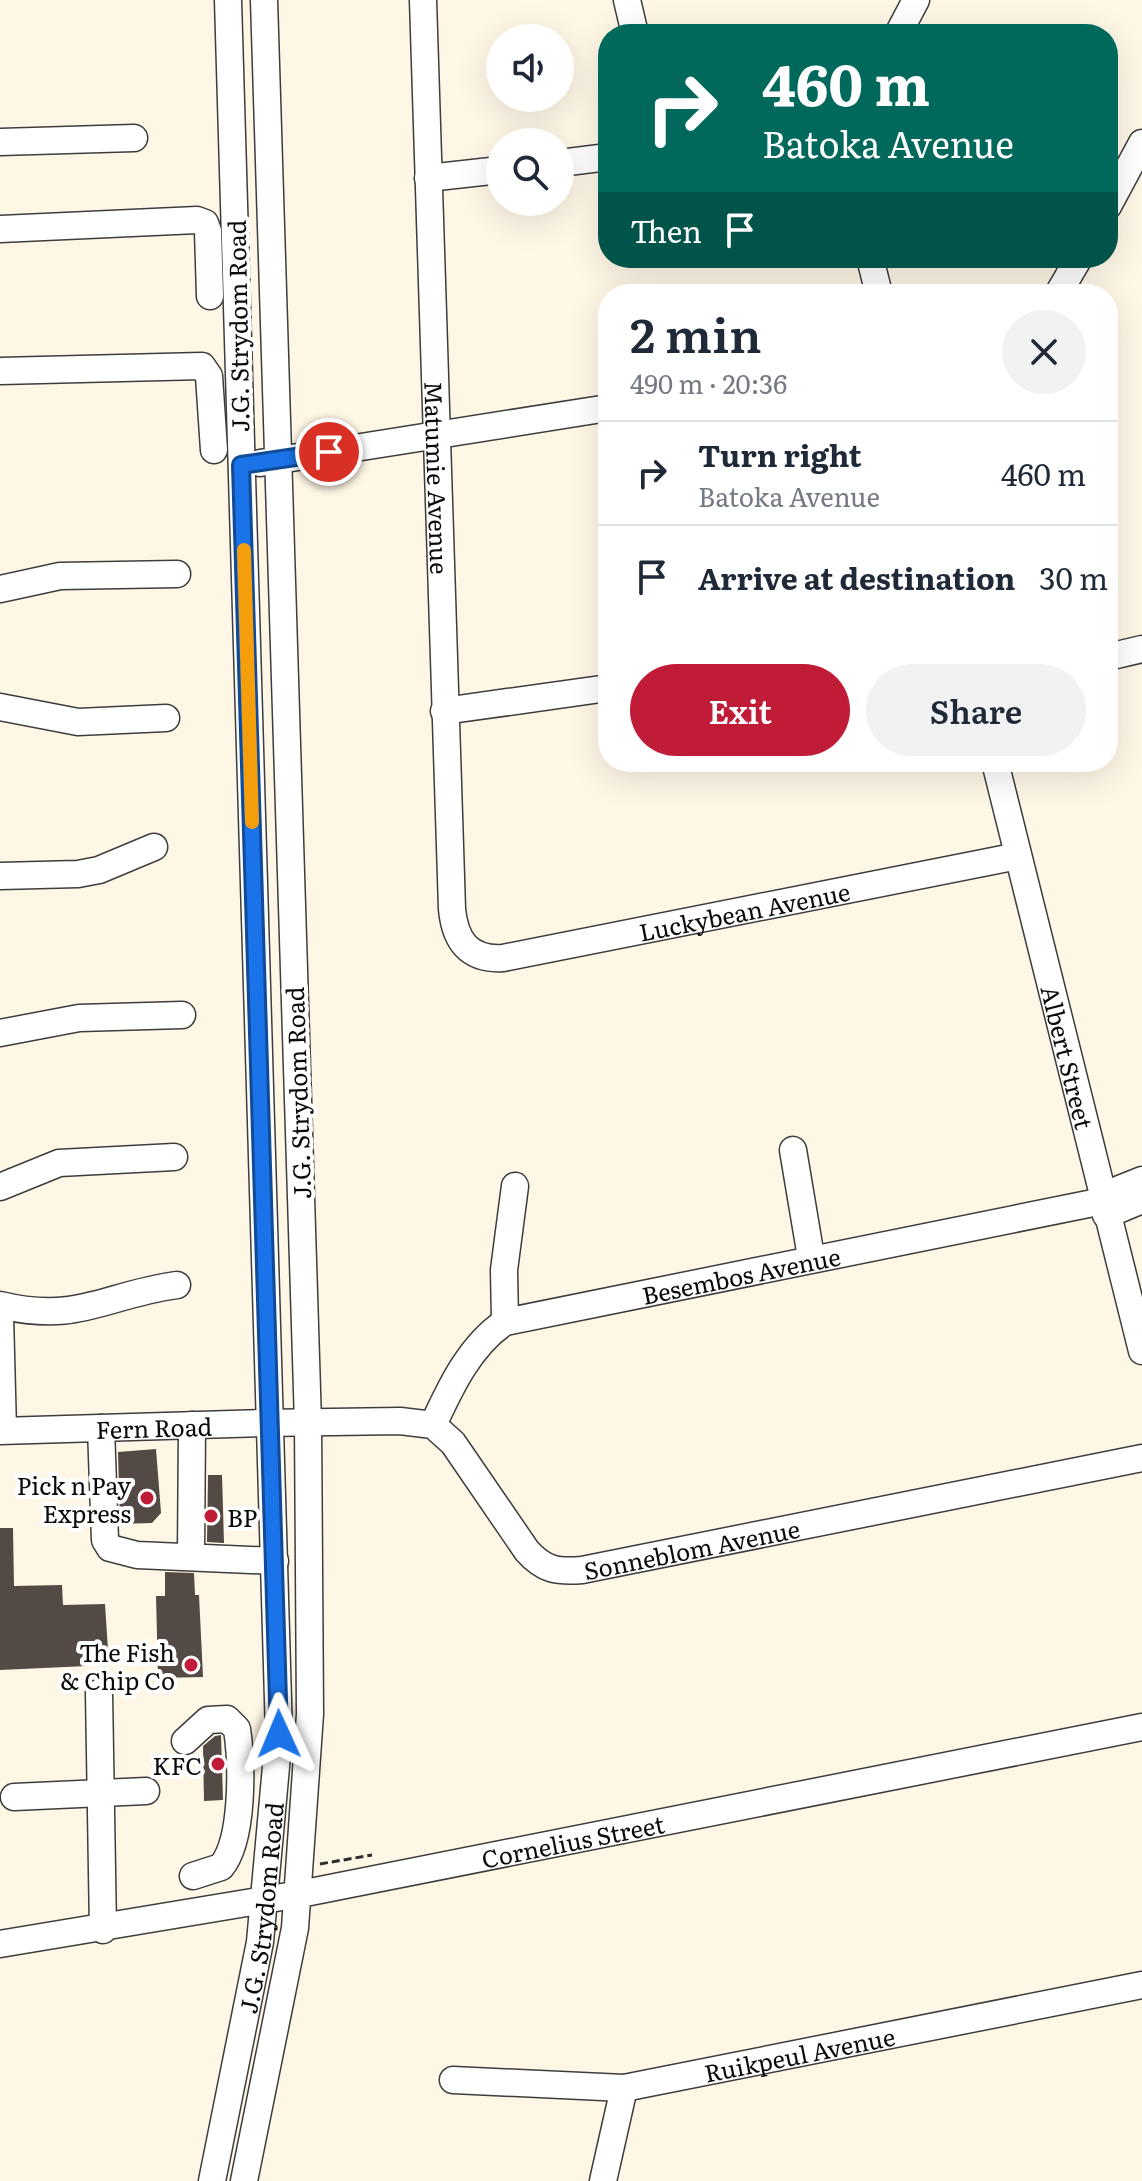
<!DOCTYPE html>
<html lang="en">
<head>
<meta charset="utf-8">
<style>
	:root { --surface:#fff; --page:#f2f2f3; --text:#1f2937; --muted:#747a83; --line:#e0e1e3; --accent:#c01b37 }
	body { margin:0; font-family:Literata,serif; background:var(--page); color:var(--text); height:100vh; display:flex; flex-direction:column; font-size:30px; white-space:nowrap }
	* { box-sizing:border-box; margin:0 }
	p { font-size:26px; color:var(--muted) }
	.icon { flex:none; width:44px; height:44px; fill:none; stroke:currentColor; stroke-width:2; stroke-linecap:round; stroke-linejoin:round }
	.map { position:relative; flex:1; overflow:hidden }
	.drawer { position:absolute; left:598px; top:284px; width:520px; height:488px; display:flex; flex-direction:column; background:var(--surface); border-radius:32px; box-shadow:0 8px 32px #0002 }
	.drawer>* { flex:none }
	.top-card { position:absolute; left:598px; top:24px; width:520px; height:244px; border-radius:32px; box-shadow:0 8px 32px #0002; background:#00695c; color:#fff; overflow:hidden }
	.controls { position:absolute; left:486px; top:24px; display:grid; gap:16px }
	.controls a { display:grid; place-items:center; width:88px; height:88px; border-radius:50%; background:var(--surface); box-shadow:0 8px 32px #0002; font-size:40px }
	.pin { position:absolute; display:grid; place-items:center; width:68px; height:68px; color:#fff; margin:-34px; border:4px solid #fff; border-radius:50%; box-shadow:0 2px 8px #0007 }
	.me { position:absolute; width:88px; margin:-44px; rotate:359deg; stroke-linejoin:round; filter:drop-shadow(0 0 6px #0008) }
	.turn { display:flex; align-items:center; gap:28px; height:168px; padding:0 32px; font-size:36px }
	.turn .icon { width:104px; height:104px; stroke-width:2.5 }
	.turn b { display:block; font-size:56px; line-height:68px }
	.then { display:flex; align-items:center; height:76px; padding:0 32px; background:#0003; gap:16px; font-size:30px }
	.round { display:grid; place-items:center; flex:none; width:84px; height:84px; border-radius:42px; background:var(--page) }
	.headline { display:flex; align-items:center; justify-content:space-between; height:136px; padding:0 32px }
	h1 { font-size:48px; font-weight:600; line-height:60px }
	.button { display:flex; gap:16px; margin-top:auto; padding:16px 32px }
	.button a { flex:1; height:92px; border-radius:48px; background:var(--accent); color:#fff; font-size:32px; font-weight:600; line-height:92px; text-align:center }
	.button a+a { background:var(--page); color:var(--text) }
	ul { padding:0; list-style:none }
	li { display:flex; align-items:center; gap:24px; height:104px; padding:0 32px; border-top:2px solid var(--line) }
	li div { flex:1 }
	li b { display:block; font-size:30px }
	li em { font-style:normal }
	.map>svg:first-child { display:block }
	.building { fill:#534945 }
	.lines { fill:none; stroke-linecap:round; stroke-linejoin:round }
	.minor-casing { stroke:#3d3d3d; stroke-width:29 }
	.path { stroke:#2c2c2c; stroke-width:3; stroke-dasharray:8 4; stroke-linecap:butt }
	.minor { stroke:#fff; stroke-width:26 }
	.route-casing { stroke:#114b97; stroke-width:20 }
	.route { stroke:#1a73e8; stroke-width:14 }
	.slow { stroke:#f59e0b; stroke-width:14 }
	.poi-dot { fill:#c01b37; stroke:#fff; stroke-width:3 }
	.labels { text-anchor:middle; dominant-baseline:central; stroke-width:8; stroke-linejoin:round; paint-order:stroke }
	.street-label { font-size:24px; fill:#0a0a0a; stroke:#fff }
	.poi-label { font-size:24px; fill:#0a0a0a; stroke:#fff; text-anchor:end }
</style>
</head>
<body>
<div class="map">
<svg width="1142" height="2181" viewBox="0 0 1142 2181">
	<rect width="100%" height="100%" fill="#fff7e6"/>
	<g class="building">
		<polygon points="156,1449 161,1513 152,1523 120,1524 118,1452"/>
		<polygon points="208,1475 222,1475 224,1543 207,1542"/>
		<polygon points="0,1528 13,1528 14,1586 62,1585 63,1605 105,1604 109,1665 0,1670"/>
		<polygon points="165,1572 194,1573 195,1595 199,1595 203,1677 158,1678 156,1596 165,1596"/>
		<polygon points="221,1735 223,1800 204,1801 203,1746 215,1736"/>
	</g>
	<g class="lines">
		<defs>
			<g id="minor">
				<path id="s1" d="M423 0 452 909C455 941 469 960 503 958L1018 856"/>
				<polyline points="627,0 635,34"/>
				<polyline points="898,34 916,0"/>
				<polyline points="0,142 134,138"/>
				<polyline points="560,163 608,157"/>
				<polyline points="428,178 500,170"/>
				<polyline points="1108,206 1142,143"/>
				<polyline points="0,229 197,220 205,223 208,231 210,296"/>
				<polyline points="870,258 879,294"/>
				<polyline points="1058,294 1079,258"/>
				<polyline points="0,371 202,366 209,376 214,450"/>
				<polyline points="260,463 608,408"/>
				<polyline points="0,589 60,576 177,574"/>
				<polyline points="1108,657 1142,649"/>
				<polyline points="0,707 78,722 166,718"/>
				<polyline points="444,711 608,688"/>
				<path id="s2" d="M995 762 1142 1351"/>
				<polyline points="0,876 78,874 99,870 154,847"/>
				<polyline points="0,1033 79,1018 182,1015"/>
				<polyline points="793,1150 811,1257"/>
				<polyline points="0,1187 59,1163 174,1157"/>
				<polyline points="1102,1196 1142,1180"/>
				<polyline points="1106,1215 1142,1200"/>
				<path d="M0 1305C79 1324 104 1295 177 1285"/>
				<polyline points="0,1316 3,1430"/>
				<polyline points="505,1322 504,1270 515,1186"/>
				<path id="s3" d="M433 1425C450 1388 470 1345 505 1322L1103 1201"/>
				<polyline points="101,1428 105,1540 110,1548 137,1555 275,1561"/>
				<path id="s4" d="M0 1431 263 1423 400 1421 433 1425 453 1443 527 1551C544 1570 557 1572 582 1570L1142 1458"/>
				<polyline points="191,1556 192,1425"/>
				<polyline points="99,1693 103,1930"/>
				<path d="M185 1741 208 1720 227 1719 237 1729C242 1763 244 1840 221 1867L193 1876"/>
				<polyline points="14,1797 146,1791"/>
				<path id="s5" d="M0 1944 300 1894 1142 1727"/>
				<path id="s6" d="M453 2080 624 2088 1142 1985"/>
				<path id="s7" d="M212 2181 260 1942 279 1734 228 0"/>
				<polyline points="244,2181 295,1928 310,1714 308,1423 264,0"/>
				<polyline points="603,2181 624,2088"/>
			</g>
		</defs>
		<use href="#minor" class="minor-casing"/>
		<polyline class="path" points="320,1864 372,1855"/>
		<use href="#minor" class="minor"/>
	</g>
	<g class="lines">
		<defs>
			<polyline id="route" points="279,1734 241,465 329,452"/>
		</defs>
		<use href="#route" class="route-casing"/>
		<use href="#route" class="route"/>
		<polyline class="slow" points="244,550 252,822"/>
	</g>
	<g class="poi-dot">
		<circle cx="147" cy="1498" r="8"/>
		<circle cx="211" cy="1516" r="8"/>
		<circle cx="191" cy="1665" r="8"/>
		<circle cx="218" cy="1764" r="8"/>
	</g>
	<g class="labels">
		<g class="street-label">
			<text transform="translate(237 326) rotate(-91)">J.G. Strydom Road</text>
			<text stroke="none"><textPath href="#s1" startOffset="478">Matumie Avenue</textPath></text>
			<text stroke="none"><textPath href="#s1" startOffset="1236">Luckybean Avenue</textPath></text>
			<text stroke="none"><textPath href="#s2" startOffset="304">Albert Street</textPath></text>
			<text transform="translate(297 1093) rotate(-92)">J.G. Strydom Road</text>
			<text stroke="none"><textPath href="#s3" startOffset="368">Besembos Avenue</textPath></text>
			<text stroke="none"><textPath href="#s4" startOffset="154">Fern Road</textPath></text>
			<text stroke="none"><textPath href="#s4" startOffset="764">Sonneblom Avenue</textPath></text>
			<text stroke="none"><textPath href="#s5" startOffset="582">Cornelius Street</textPath></text>
			<text stroke="none"><textPath href="#s7" startOffset="278">J.G. Strydom Road</textPath></text>
			<text stroke="none"><textPath href="#s6" startOffset="350">Ruikpeul Avenue</textPath></text>
		</g>
		<g class="poi-label">
			<text x="131" y="1484">Pick n Pay<tspan x="131" dy="28">Express</tspan></text>
			<text x="227" y="1516" text-anchor="start">BP</text>
			<text x="175" y="1651">The Fish<tspan x="175" dy="28">&amp; Chip Co</tspan></text>
			<text x="202" y="1764">KFC</text>
		</g>
	</g>
</svg>
<div class="controls">
<a><svg class="icon" aria-label="sound" viewBox="0 0 24 24"><path d="M4 9h4l5-4v14l-5-4H4zM17 9q2 3 0 6"/></svg></a>
<a><svg class="icon" aria-label="search" viewBox="0 0 24 24"><circle cx="10" cy="10" r="6"/><path d="M15 15l6 6"/></svg></a>
</div>
<div class="pin" style="left:329px;top:452px;background:#d93025"><svg class="icon" aria-label="arrive" viewBox="0 0 24 24"><path d="M6 21V4h12l-3 4 3 4H6"/></svg></div>
<svg class="me" style="left:279px;top:1734px" viewBox="-20 -20 40 40"><path d="M0-17L14 15 0 8-14 15z" fill="#1a73e8" stroke="#fff" stroke-width="4"/></svg>
<div class="top-card">
<div class="turn"><svg class="icon" aria-label="right" viewBox="0 0 24 24"><path d="M7 20v-9h11M14 6l5 5-5 5"/></svg><div><b>460 m</b>Batoka Avenue</div></div>
<div class="then">Then<svg class="icon" aria-label="arrive" viewBox="0 0 24 24"><path d="M6 21V4h12l-3 4 3 4H6"/></svg></div>
</div>
<section class="drawer">
<div class="headline"><div><h1>2 min</h1><p>490 m · 20:36</p></div><a class="round"><svg class="icon" aria-label="close" viewBox="0 0 24 24"><path d="M6 6l12 12M18 6L6 18"/></svg></a></div>
<ul>
<li><svg class="icon" aria-label="right" viewBox="0 0 24 24"><path d="M7 20v-9h11M14 6l5 5-5 5"/></svg><div><b>Turn right</b><p>Batoka Avenue</p></div><em>460 m</em></li>
<li><svg class="icon" aria-label="arrive" viewBox="0 0 24 24"><path d="M6 21V4h12l-3 4 3 4H6"/></svg><div><b>Arrive at destination</b></div><em>30 m</em></li>
</ul>
<div class="button"><a>Exit</a><a>Share</a></div>
</section>
</div>
</body>
</html>
